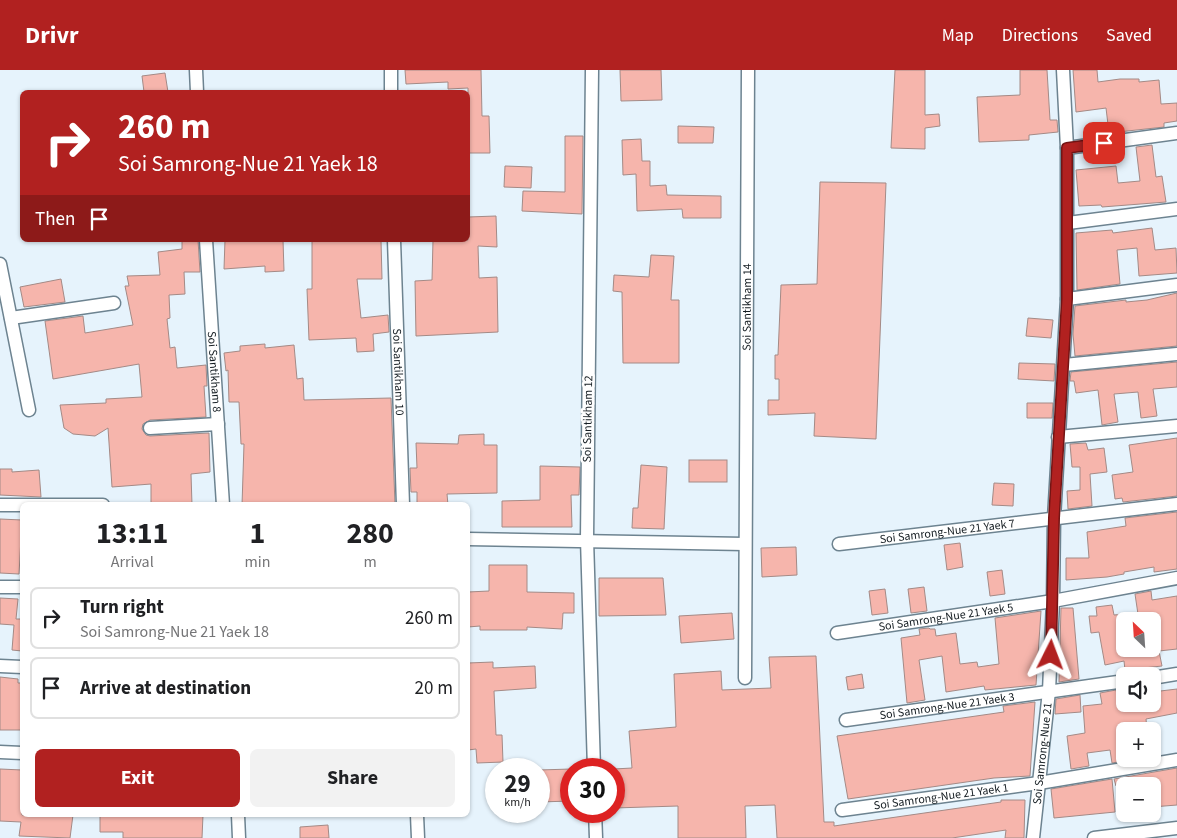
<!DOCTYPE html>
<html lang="en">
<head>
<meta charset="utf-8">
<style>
	:root { --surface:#fff; --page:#f2f2f2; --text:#202124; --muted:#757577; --line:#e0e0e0; --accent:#b12120 }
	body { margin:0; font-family:"Source Sans 3",sans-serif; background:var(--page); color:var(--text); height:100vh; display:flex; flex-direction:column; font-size:19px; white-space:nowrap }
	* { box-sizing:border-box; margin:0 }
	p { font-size:16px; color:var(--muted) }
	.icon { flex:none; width:28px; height:28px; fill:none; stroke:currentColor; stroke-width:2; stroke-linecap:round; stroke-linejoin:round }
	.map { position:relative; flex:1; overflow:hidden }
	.details { position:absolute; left:20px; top:432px; width:450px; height:315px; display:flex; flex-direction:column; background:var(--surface); border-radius:8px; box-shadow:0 1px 4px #0004 }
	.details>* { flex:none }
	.banner { position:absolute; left:20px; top:20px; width:450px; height:152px; border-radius:8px; box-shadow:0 1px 4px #0004; background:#b12120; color:#fff; overflow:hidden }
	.needle { width:32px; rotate:335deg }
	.controls { position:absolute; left:1116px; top:542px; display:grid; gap:10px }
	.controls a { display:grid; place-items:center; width:45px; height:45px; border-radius:8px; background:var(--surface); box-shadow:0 1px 4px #0004; font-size:25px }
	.speed { position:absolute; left:485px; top:688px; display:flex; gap:10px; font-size:25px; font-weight:700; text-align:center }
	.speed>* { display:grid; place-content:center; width:65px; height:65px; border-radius:50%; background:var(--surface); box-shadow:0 1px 4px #0004; line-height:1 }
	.speed small { font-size:12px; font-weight:400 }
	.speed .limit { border:8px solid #d22; background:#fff; color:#111 }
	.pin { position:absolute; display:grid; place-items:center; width:42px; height:42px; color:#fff; margin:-21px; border-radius:10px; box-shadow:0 2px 8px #0006 }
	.me { position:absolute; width:55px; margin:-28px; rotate:3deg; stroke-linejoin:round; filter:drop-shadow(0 0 4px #0008) }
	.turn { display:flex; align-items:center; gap:18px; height:105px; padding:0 15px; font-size:22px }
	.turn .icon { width:65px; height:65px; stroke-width:2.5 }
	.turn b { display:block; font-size:35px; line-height:42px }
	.then { display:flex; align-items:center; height:48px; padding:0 15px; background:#0003; gap:10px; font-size:19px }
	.eta { display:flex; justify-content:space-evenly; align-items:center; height:85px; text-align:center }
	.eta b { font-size:30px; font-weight:700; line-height:35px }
	.action { display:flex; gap:10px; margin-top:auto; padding:10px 15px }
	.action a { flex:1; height:58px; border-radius:8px; background:var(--accent); color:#fff; font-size:20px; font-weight:700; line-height:58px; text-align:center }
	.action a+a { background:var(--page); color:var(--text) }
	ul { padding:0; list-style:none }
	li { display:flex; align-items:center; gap:15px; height:62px; margin:0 10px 8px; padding:0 5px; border:2px solid var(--line); border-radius:8px }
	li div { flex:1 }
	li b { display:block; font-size:19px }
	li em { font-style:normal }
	header { display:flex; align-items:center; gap:30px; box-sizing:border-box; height:70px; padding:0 25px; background:var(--accent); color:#fff }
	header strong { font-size:24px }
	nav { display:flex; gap:28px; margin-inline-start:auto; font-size:18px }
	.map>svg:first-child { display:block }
	.building { fill:#f6b5ac; stroke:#a48a86 }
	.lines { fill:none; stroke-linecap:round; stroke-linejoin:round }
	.minor-casing { stroke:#6d8390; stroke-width:15 }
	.minor { stroke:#fff; stroke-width:12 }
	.route-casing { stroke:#731515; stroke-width:12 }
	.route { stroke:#b12120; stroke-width:9 }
	.labels { text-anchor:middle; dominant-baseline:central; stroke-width:5; stroke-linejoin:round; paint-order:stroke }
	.street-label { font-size:12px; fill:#141c21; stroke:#fefefe }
</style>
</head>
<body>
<header>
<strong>Drivr</strong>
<nav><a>Map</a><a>Directions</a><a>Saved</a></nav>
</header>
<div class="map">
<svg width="1177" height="768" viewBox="0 0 1177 768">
	<rect width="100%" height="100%" fill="#e6f3fc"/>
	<g class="building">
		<polygon points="405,0 481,0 482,46 489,46 490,83 468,83 468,18 448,19 448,12 406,14"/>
		<polygon points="620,0 661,0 662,30 621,31"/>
		<polygon points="895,0 925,0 925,45 939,44 940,56 925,58 925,79 891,78"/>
		<polygon points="1020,0 1047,0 1050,50 1057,50 1058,62 1029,65 1029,70 979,72 977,27 1020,25"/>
		<polygon points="1073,0 1097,0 1098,12 1120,9 1139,9 1139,12 1159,10 1161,34 1177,33 1177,51 1164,53 1164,57 1109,63 1106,38 1076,42"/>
		<polygon points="165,3 168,22 144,22 142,6"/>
		<polygon points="678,56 714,57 713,73 678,73"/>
		<polygon points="565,66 583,66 582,144 522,141 523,121 565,122"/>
		<polygon points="641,69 642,91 650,91 650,116 666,115 667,125 721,126 721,148 683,148 682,139 637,141 636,104 623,105 622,70"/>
		<polygon points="1152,75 1156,107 1162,106 1166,132 1102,137 1101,135 1079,136 1076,100 1116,96 1118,113 1140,111 1136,77"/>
		<polygon points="505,96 532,97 531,118 504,117"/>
		<polygon points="820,112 886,113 876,369 814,366 815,343 768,345 768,330 779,330 779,309 775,309 775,285 778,285 781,215 817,214"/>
		<polygon points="496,146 497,177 478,176 479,208 497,207 498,262 416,266 415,211 432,210 433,170 468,170 468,147"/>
		<polygon points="1152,158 1155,180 1176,178 1177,203 1139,206 1137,178 1117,180 1120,214 1077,220 1076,163 1112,160 1113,163"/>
		<polygon points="182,170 198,170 200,202 184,202 185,224 169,225 170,248 167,249 170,278 175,277 177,298 206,295 207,316 204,316 206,347 150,350 143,354 142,359 146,365 150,366 209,363 210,402 191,404 192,435 151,435 151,414 112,417 108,358 95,366 73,364 64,358 60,335 106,333 106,329 142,327 139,294 53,309 45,251 83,246 85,263 133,255 125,216 129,216 127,206 160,205 158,182 182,179"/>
		<polygon points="225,170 283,170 284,201 265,202 265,196 224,199"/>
		<polygon points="312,170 381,170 382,209 357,209 361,248 388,245 389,262 373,264 374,281 357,282 356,268 309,270 307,219 312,219"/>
		<polygon points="651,185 674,186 671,230 679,230 679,293 623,293 622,222 613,221 614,205 649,207"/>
		<polygon points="61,209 65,232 24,237 20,217"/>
		<polygon points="1177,223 1177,276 1075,286 1073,264 1075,236 1126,230 1126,232 1147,230"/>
		<polygon points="1028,248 1053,250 1051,268 1026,266"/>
		<polygon points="265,274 265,278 294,275 297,309 303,308 304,330 391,328 395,435 242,435 244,374 241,374 239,332 229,332 228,300 226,301 224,283 240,281 240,276"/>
		<polygon points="1177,292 1177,317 1153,319 1157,346 1141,348 1138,322 1114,324 1118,352 1102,355 1098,320 1076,323 1074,311 1070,311 1071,302"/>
		<polygon points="1019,293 1055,294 1054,311 1018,309"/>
		<polygon points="1027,333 1053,333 1052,348 1027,348"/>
		<polygon points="484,364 484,375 497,375 497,423 447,424 448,435 417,435 417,422 411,422 410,398 417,398 416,373 458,374 459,365"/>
		<polygon points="1177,368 1177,426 1123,432 1122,428 1115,429 1112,405 1133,402 1129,375"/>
		<polygon points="1086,373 1088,380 1104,378 1107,402 1090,404 1092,436 1068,439 1067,421 1080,420 1080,397 1072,397 1070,374"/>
		<rect x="689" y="390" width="38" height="22"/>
		<polygon points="641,395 667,397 664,459 632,458 633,438 638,438"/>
		<polygon points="540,396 580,397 579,425 571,425 572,457 502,457 502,431 540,430"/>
		<polygon points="0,399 12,399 12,402 39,400 41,427 0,425"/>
		<polygon points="994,413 1014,414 1013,436 992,435"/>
		<polygon points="1177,442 1177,499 1154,502 1154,497 1124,502 1124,504 1107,507 1066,510 1066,488 1089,488 1087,462 1126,456 1125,448"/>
		<polygon points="0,449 22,450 19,504 0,503"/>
		<polygon points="960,473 963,497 947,500 944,475"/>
		<polygon points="796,477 797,505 762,507 761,478"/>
		<polygon points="489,495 527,495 527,522 574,523 574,543 563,543 562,559 527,557 527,560 480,560 480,556 468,557 468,522 489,521"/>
		<polygon points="1002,500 1005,524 990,526 987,502"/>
		<polygon points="599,508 663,508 666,545 599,546"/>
		<polygon points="924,517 927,541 911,543 908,519"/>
		<polygon points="885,519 888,543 872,545 869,521"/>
		<polygon points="1151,521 1152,530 1177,526 1177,579 1159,581 1162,596 1125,600 1124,591 1105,595 1099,562 1091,563 1089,546 1097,546 1096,537 1112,535 1114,545 1125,544 1125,579 1152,579 1152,551 1139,551 1135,524"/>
		<polygon points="0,528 18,529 16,549 22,549 22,581 12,580 14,555 0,554"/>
		<polygon points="1061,538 1073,538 1079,609 1059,612"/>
		<polygon points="1041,541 1036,615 985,620 984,616 946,622 942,586 919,590 925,630 907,633 901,568 920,565 919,559 929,558 930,559 935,559 936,566 956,563 960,594 977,592 978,597 999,594 995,548"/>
		<polygon points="732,543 734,569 681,573 679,546"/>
		<polygon points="816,586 824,752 834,752 834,756 1001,732 1001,730 1025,730 1024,768 1005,768 1006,760 952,768 777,768 775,735 745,736 746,768 678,768 678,736 614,738 614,699 632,698 629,661 676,657 674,604 721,601 722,620 771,618 769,587"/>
		<polygon points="493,592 493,598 535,596 536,618 494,621 496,665 502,665 503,692 477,693 476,679 468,680 468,593"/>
		<polygon points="862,604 864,618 848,620 846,607"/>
		<polygon points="0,607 18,609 18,613 22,613 22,660 0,660"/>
		<polygon points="1177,619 1177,643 1146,649 1147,661 1125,661 1125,689 1135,689 1112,693 1110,680 1087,683 1089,696 1071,699 1067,666 1085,663 1083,636 1102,634 1100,623 1116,620 1119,633 1152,634 1152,622"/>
		<polygon points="1080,625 1081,642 1055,644 1056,629"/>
		<polygon points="1035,632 1030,706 994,708 848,729 837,666 1004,642 1003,636"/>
		<polygon points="1177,698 1177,735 1152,737 1152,716 1116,716 1114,709"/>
		<polygon points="0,699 22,700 22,745 73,745 70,768 19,766 21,752 0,751"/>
		<polygon points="571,699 571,731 539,732 539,700"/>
		<polygon points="1112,709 1115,742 1054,748 1051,719"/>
		<polygon points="100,745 203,745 202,768 123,768 123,762 100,762"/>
		<polygon points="328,755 329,768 300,768 300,757"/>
	</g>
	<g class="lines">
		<defs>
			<g id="minor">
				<polyline points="196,0 197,22"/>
				<polyline points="391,0 391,22"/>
				<polyline points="592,0 587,469 594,699"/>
				<polyline points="1067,78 1177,63"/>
				<polyline points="1068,153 1177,139"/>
				<path id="s1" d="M206 170 223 435"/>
				<path id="s2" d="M394 170 403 435"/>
				<polyline points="0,194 29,340"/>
				<polyline points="1067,229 1177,215"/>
				<polyline points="11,248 114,233"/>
				<polyline points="1064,295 1177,284"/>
				<polyline points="150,358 218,354"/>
				<polyline points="1058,367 1177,356"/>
				<polyline points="0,435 103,435"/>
				<polyline points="468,469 745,474"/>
				<path id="s3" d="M839 474 1177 434"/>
				<polyline points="0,517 22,517"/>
				<path id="s4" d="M837 563 1053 531 1177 508"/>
				<polyline points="0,596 22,597"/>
				<path id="s5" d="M745 608 748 0"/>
				<polyline points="1152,608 1177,604"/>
				<path id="s6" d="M846 650 1125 611"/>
				<polyline points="0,682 22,683"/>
				<path id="s7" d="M842 740 1039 713 1177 690"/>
				<polyline points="595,741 596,768"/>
				<polyline points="238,745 239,768"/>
				<polyline points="417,745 418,768"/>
				<path id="s8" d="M1033 768 1049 621 1053 531 1054 448 1067 229V78L1063 0"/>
				<polyline points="1094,768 1177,758"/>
			</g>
		</defs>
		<use href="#minor" class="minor-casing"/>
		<use href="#minor" class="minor"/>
	</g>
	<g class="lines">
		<defs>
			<polyline id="route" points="1051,585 1054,448 1067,229 1067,78 1104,73"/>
		</defs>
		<use href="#route" class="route-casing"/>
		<use href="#route" class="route"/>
	</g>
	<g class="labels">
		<g class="street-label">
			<text stroke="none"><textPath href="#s5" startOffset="371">Soi Santikham 14</textPath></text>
			<text stroke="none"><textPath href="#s2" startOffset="132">Soi Santikham 10</textPath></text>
			<text stroke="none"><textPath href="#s1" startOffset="132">Soi Santikham 8</textPath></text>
			<text transform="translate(588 349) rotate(-89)">Soi Santikham 12</text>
			<text stroke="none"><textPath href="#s3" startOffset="109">Soi Samrong-Nue 21 Yaek 7</textPath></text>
			<text stroke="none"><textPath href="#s4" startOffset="110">Soi Samrong-Nue 21 Yaek 5</textPath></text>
			<text stroke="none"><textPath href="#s6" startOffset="102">Soi Samrong-Nue 21 Yaek 3</textPath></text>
			<text stroke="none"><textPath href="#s8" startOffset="85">Soi Samrong-Nue 21</textPath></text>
			<text stroke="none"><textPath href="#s7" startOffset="100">Soi Samrong-Nue 21 Yaek 1</textPath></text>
		</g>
	</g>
</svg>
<div class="controls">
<a><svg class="needle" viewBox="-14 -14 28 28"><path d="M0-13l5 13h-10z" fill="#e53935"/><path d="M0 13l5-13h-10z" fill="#757577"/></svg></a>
<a><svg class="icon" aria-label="sound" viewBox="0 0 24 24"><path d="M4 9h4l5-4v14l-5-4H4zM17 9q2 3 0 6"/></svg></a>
<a>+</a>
<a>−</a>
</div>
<div class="speed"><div>29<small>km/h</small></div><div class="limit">30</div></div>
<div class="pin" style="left:1104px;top:73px;background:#d93025"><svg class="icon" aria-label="arrive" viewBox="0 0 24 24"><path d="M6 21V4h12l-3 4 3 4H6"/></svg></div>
<svg class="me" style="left:1051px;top:585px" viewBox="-20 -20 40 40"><path d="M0-17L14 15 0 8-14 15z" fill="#b12120" stroke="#fff" stroke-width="4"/></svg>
<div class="banner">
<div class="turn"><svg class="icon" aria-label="right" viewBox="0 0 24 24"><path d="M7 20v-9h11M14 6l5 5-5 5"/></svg><div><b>260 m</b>Soi Samrong-Nue 21 Yaek 18</div></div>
<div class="then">Then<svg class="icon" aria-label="arrive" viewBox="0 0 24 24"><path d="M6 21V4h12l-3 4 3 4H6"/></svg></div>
</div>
<section class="details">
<div class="eta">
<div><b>13:11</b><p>Arrival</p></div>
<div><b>1</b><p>min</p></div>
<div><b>280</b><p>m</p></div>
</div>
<ul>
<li><svg class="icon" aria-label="right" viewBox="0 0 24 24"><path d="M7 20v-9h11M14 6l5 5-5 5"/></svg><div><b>Turn right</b><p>Soi Samrong-Nue 21 Yaek 18</p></div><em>260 m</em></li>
<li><svg class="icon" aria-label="arrive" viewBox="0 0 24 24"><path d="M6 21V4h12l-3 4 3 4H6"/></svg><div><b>Arrive at destination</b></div><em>20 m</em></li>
</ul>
<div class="action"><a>Exit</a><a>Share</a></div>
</section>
</div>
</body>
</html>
